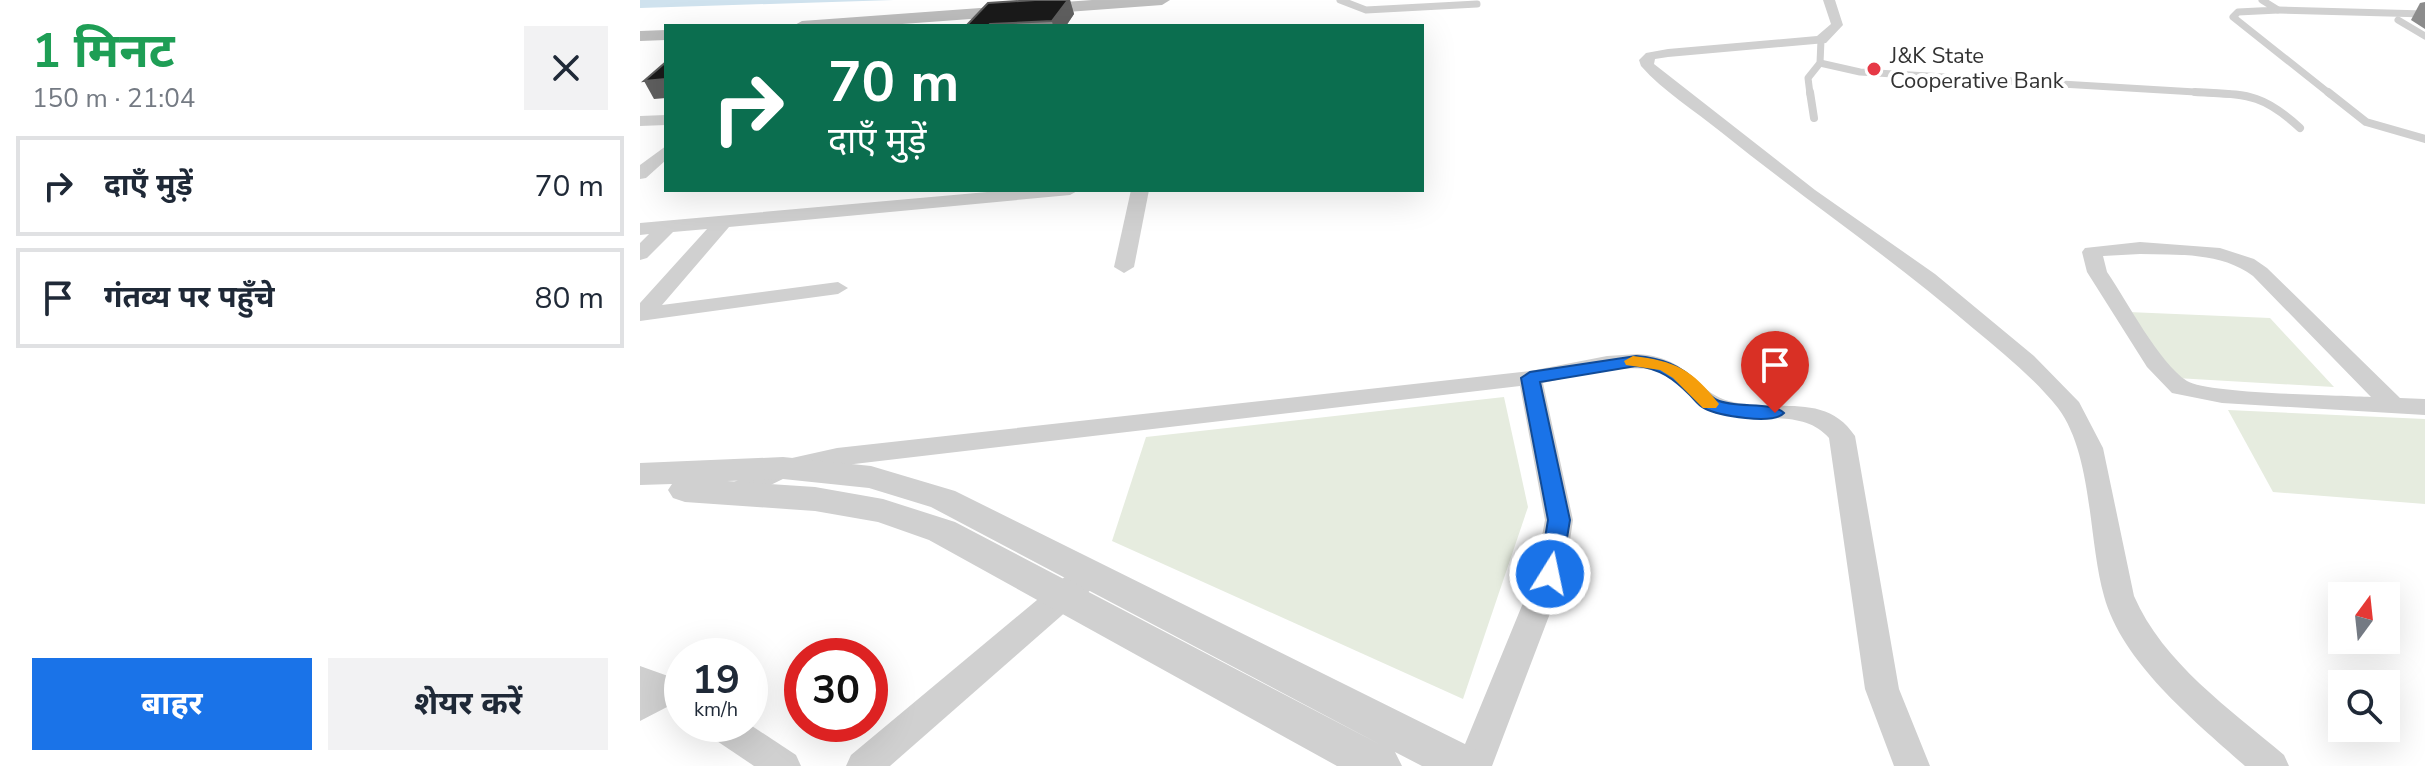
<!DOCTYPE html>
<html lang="hi">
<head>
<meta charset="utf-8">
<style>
	:root { --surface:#fff; --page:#f2f2f3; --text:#1f2937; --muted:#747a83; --line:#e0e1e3; --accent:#1a73e8 }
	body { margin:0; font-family:"Nunito Sans","Noto Sans Devanagari",sans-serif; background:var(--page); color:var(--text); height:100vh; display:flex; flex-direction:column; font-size:30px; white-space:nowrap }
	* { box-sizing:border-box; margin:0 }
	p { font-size:26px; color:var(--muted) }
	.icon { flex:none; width:44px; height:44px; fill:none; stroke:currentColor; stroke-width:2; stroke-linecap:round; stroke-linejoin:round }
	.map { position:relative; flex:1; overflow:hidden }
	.sheet { display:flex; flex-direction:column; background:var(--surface); width:640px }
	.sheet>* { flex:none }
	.top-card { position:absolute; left:24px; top:24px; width:760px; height:168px; border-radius:0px; box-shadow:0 8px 32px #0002; background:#0b6e4f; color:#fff; overflow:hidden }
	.needle { width:52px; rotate:15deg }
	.fabs { position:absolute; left:1688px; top:582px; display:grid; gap:16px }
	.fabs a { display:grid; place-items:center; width:72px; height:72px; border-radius:0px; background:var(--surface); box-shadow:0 8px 32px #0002; font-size:40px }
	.speed { position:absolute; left:24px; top:638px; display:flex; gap:16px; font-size:40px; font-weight:700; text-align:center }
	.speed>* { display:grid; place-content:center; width:104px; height:104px; border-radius:50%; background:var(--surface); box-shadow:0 8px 32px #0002; line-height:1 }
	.speed small { font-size:20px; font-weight:400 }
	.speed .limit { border:12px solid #d22; background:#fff; color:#111 }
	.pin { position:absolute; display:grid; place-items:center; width:68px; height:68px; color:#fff; margin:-82px -34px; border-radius:50% 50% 50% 0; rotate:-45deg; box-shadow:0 0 8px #0007 }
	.pin .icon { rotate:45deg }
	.me { position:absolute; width:88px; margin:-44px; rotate:10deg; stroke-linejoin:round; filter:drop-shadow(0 0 6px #0008) }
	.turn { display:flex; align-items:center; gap:28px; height:168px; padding:0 32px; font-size:36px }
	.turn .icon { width:104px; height:104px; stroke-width:2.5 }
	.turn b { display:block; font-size:56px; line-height:68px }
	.round { display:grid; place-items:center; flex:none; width:84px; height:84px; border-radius:0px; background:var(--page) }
	.head { display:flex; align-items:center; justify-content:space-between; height:136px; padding:0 32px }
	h1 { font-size:48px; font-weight:700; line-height:60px; color:#1e9e55 }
	.action { display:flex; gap:16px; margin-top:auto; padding:16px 32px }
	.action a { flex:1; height:92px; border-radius:0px; background:var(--accent); color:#fff; font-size:32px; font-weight:700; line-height:92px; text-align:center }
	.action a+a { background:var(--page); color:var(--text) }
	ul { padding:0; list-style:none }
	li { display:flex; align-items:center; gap:24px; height:100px; margin:0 16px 12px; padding:0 16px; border:4px solid var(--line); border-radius:0px }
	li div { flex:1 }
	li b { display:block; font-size:30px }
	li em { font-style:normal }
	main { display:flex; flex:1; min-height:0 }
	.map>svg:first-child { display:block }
	.green { fill:#e6ecdf }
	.water { fill:#cfe2ee }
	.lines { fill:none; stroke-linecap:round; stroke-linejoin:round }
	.service-far1 { stroke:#d0d0d0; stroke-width:7 }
	.service { stroke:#d0d0d0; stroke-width:8 }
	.minor { fill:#d0d0d0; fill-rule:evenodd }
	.tertiary { fill:#d0d0d0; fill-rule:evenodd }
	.secondary { fill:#bdbdbd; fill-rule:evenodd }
	.wall { fill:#8c8c8c }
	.shaded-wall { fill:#5f5f5f }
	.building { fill:#1a1a1a; stroke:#5f5f5f; stroke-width:2 }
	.route { fill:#1a73e8; stroke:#114b97; stroke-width:2 }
	.slow { fill:#f59e0b }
	.poi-dot { fill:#e63946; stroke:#fff; stroke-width:3 }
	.labels { text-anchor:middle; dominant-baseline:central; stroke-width:8; stroke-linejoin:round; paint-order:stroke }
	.far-poi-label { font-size:22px; fill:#333; stroke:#fff; text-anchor:start }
</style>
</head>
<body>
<main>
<section class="sheet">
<div class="head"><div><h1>1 मिनट</h1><p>150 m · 21:04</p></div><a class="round"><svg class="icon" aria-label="close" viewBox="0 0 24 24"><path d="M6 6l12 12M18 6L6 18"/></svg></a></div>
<ul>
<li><svg class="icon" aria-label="right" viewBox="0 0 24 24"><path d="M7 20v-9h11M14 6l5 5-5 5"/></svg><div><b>दाएँ मुड़ें</b></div><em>70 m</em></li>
<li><svg class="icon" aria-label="arrive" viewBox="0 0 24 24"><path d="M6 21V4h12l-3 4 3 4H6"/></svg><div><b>गंतव्य पर पहुँचे</b></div><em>80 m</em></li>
</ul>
<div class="action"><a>बाहर</a><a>शेयर करें</a></div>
</section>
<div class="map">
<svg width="1785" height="766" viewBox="0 0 1785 766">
	<rect width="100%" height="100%" fill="#fff"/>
	<g class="green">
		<polygon points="1488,312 1630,318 1694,387 1536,378"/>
		<polygon points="864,397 888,507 823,699 472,541 506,437"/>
		<polygon points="1588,410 1785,419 1785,504 1633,492"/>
	</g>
	<polygon class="water" points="0,0 254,0 0,8"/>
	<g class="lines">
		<g class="service-far1">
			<polyline points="700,0 726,10 837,4"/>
			<polyline points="1622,0 1638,10 1598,12 1593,17 1690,94"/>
			<polyline points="1638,10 1785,14"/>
			<polyline points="1758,20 1785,36"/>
			<polyline points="1180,63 1220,72 1589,94"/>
			<polyline points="1170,94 1168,78 1180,63 1181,40"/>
		</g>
		<g class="service">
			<polyline points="1170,92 1174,118"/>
			<path d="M1555 92C1606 95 1621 92 1660 128"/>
			<polyline points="1688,92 1726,122 1785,139"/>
		</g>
		<g class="minor">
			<path d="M1183 0H1195L1203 25 1186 43 1028 57 1015 59 1014 64 1175 190 1295 274 1394 356 1439 402 1463 448 1494 596C1523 663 1590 709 1644 755L1649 766H1605C1555 721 1482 663 1464 596 1448 539 1453 455 1418 408 1394 378 1363 353 1334 329 1253 259 1164 199 1081 132 1055 111 1023 91 1001 66L999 60 1006 53 1028 49 1177 36 1191 24Z"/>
			<polygon points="26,115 26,125 0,126 0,116"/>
			<polygon points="26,146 26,160 6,178 0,179 0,165"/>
			<polygon points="370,190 439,190 430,195 89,227 22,305 198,282 208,288 198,294 0,321 0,303 67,229 33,232 7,258 0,260 0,243 9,234 0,235 0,223"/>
			<polygon points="491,190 509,190 494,267 484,273 474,267"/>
			<path d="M1500 242 1580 248 1614 259 1627 268 1760 398 1785 399V415L1582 403 1532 393 1507 367 1447 272 1442 252 1445 248ZM1500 254C1539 255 1581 252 1613 276L1731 397C1698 395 1568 394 1547 381 1519 363 1487 301 1467 272L1463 256Z"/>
			<path d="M998 354C1052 358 1052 390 1089 401 1133 414 1185 390 1215 436L1259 689 1290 766H1254L1225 689 1189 438C1163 407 1114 424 1078 414 1051 406 1035 372 1007 369 972 365 936 376 903 383L933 520 925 574 852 766H816L895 574 905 520 880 386 197 466 151 475 98 501 88 499 84 492 88 485 134 462 197 448 890 371 967 356Z"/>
			<polygon points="450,562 461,565 465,573 461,581 250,766 206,766 211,755 439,565"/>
			<polygon points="0,666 42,681 42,713 27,707 0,721"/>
			<polygon points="63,724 109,724 156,755 161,766 114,766 68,735"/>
		</g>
		<path class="tertiary" d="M143 457 231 466 315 491 841 752 848 766H782L755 752 762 766H697L289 540 238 522 175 511 45 502 33 498 28 490 32 484 0 485V463ZM143 479 229 488 291 507 741 745 315 522 243 499 175 487 87 481Z"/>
		<g class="secondary">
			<polygon points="452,0 530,0 522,5 235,26 153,26 162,21"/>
			<polygon points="26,30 26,40 0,41 0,31"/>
		</g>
	</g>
	<g class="wall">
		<polygon points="395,0 430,0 434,14 426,26 326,26"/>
		<polygon points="1785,2 1785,29 1771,20 1780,3"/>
	</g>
	<g class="shaded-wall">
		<polygon points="428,0 430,0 434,14 426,26 413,26 412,21"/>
		<polygon points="26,79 26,98 14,99 4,81"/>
	</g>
	<g class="building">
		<polygon points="395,0 428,0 412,21 350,24 348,26 326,26 348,3"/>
		<polygon points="26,62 26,79 4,81"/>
	</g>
	<path class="route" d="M996 356C1021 358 1040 365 1058 383 1064 388 1070 397 1077 400 1095 409 1133 401 1144 413 1133 425 1079 416 1064 408 1059 406 1054 399 1050 395 1034 379 1019 368 996 366L900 382 930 520 921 574 918 580 910 582 902 580 899 574 908 520 881 378 890 372Z"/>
	<path class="slow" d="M993 356C1035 361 1052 369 1079 404L1076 408H1063L1033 378 1020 370 986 365 984 361Z"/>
	<circle class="poi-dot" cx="1234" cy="69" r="8"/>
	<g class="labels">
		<g class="far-poi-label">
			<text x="1250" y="56">J&amp;K State<tspan x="1250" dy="25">Cooperative Bank</tspan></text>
		</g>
	</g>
</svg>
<div class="fabs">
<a><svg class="needle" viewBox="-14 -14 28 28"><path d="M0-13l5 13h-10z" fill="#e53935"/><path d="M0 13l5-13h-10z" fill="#747a83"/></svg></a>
<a><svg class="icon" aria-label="search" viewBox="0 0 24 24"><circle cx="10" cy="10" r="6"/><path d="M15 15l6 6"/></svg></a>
</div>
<div class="speed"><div>19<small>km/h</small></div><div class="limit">30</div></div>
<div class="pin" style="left:1135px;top:413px;background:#d93025"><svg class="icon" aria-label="arrive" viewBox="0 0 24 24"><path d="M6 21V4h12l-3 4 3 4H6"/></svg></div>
<svg class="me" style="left:910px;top:574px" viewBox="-20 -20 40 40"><circle r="17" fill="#1a73e8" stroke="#fff" stroke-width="3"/><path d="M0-11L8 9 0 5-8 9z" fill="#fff"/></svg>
<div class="top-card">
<div class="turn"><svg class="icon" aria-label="right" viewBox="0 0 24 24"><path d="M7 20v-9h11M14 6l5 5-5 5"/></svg><div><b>70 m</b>दाएँ मुड़ें</div></div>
</div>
</div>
</main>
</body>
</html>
